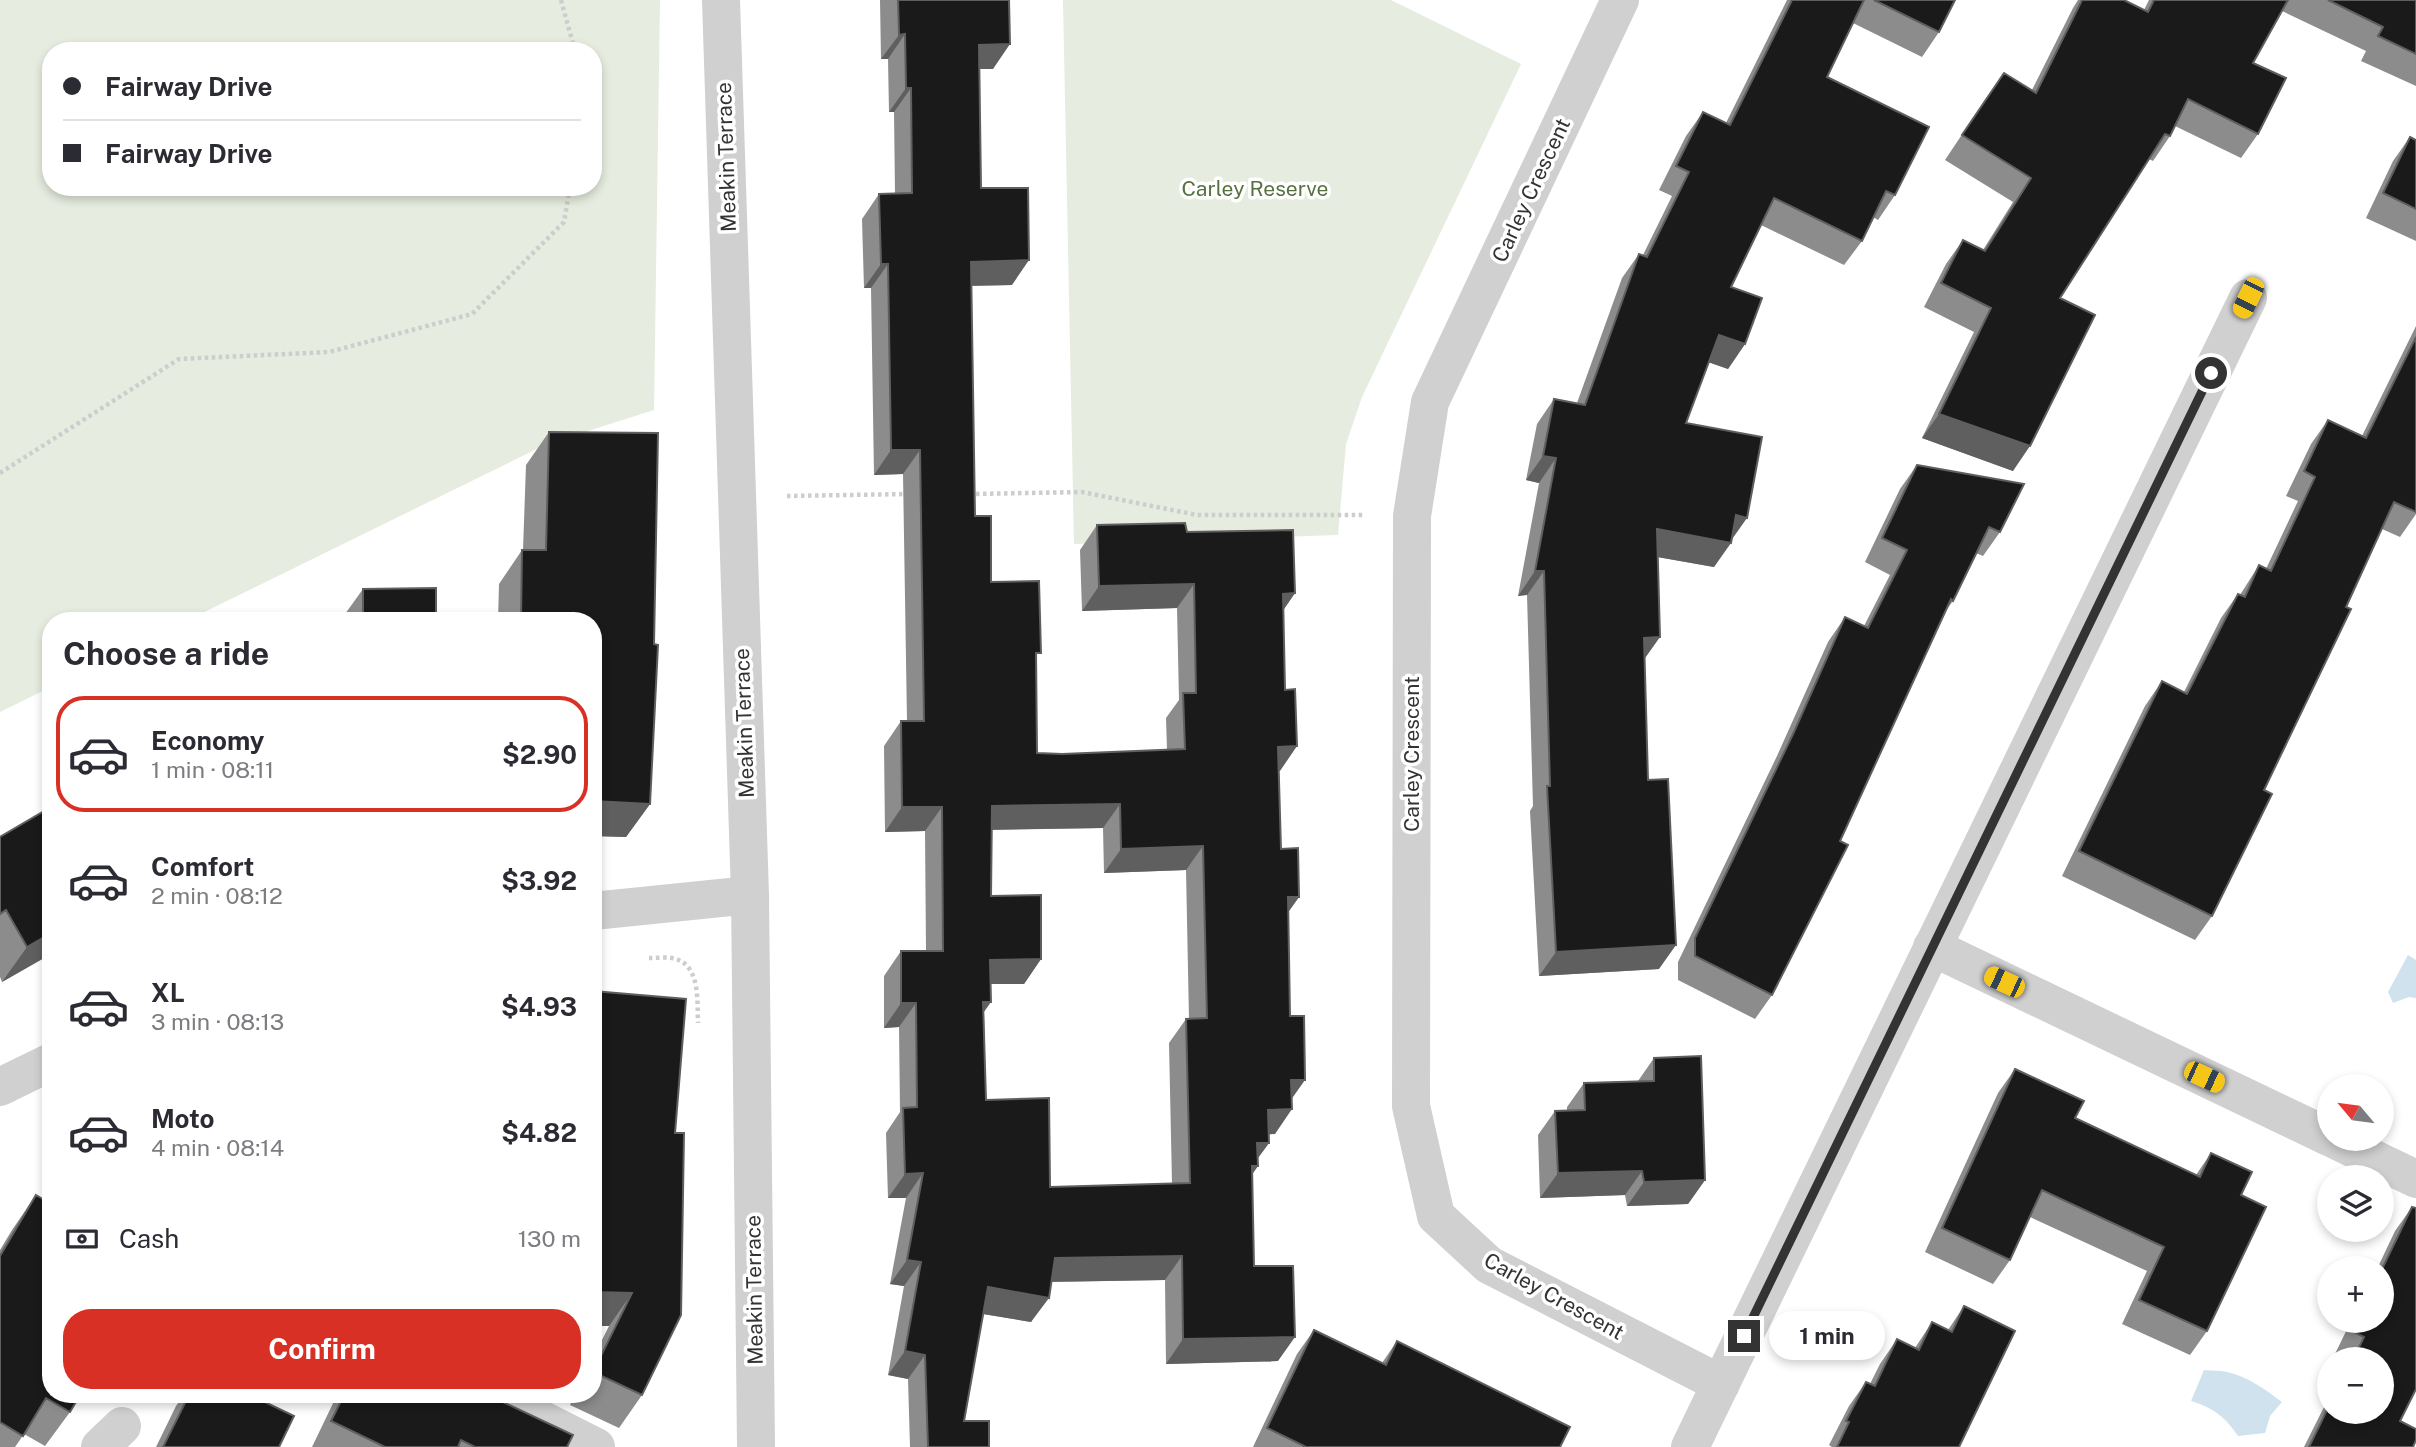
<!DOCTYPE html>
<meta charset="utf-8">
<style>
:root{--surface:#fff;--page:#f7f7f7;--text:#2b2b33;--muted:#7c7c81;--line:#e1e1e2;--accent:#d93025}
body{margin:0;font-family:"Public Sans",sans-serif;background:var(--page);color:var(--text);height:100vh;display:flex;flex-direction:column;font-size:26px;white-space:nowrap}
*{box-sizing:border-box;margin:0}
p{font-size:23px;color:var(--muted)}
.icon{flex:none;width:38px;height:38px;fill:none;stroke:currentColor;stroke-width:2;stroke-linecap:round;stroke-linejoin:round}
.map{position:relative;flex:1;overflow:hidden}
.panel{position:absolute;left:42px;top:612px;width:560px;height:791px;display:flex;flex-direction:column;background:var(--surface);border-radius:28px;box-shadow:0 4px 10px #0003}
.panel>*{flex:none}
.top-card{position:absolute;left:42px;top:42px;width:560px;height:154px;border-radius:28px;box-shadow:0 4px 10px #0003;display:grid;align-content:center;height:154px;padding:0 21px;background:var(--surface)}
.needle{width:46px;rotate:299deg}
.tools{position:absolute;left:2317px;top:1074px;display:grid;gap:14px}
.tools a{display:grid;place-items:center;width:77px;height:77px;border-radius:50%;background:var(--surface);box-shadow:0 4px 10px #0003;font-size:35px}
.end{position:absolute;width:32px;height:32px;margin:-16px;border:9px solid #333;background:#fff;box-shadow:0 0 0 4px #fff}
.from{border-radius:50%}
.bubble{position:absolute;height:49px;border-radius:24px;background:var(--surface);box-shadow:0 4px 10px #0003;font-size:23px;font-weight:700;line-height:49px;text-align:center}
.car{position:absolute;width:21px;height:42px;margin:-21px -10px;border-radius:9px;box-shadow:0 0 5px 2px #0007;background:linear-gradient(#f5c518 24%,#345 0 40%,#f5c518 0 76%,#345 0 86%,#f5c518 0)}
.top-card b{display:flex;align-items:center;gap:24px;height:66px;font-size:26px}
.top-card b+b{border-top:2px solid var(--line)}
.top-card i{width:18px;height:18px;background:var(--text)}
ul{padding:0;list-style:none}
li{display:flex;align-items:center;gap:21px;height:116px;margin:0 14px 10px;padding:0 7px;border:4px solid transparent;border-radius:28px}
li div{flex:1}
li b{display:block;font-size:26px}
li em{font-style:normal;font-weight:700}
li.active{border-color:var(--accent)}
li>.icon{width:63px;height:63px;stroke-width:1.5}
h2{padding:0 21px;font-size:32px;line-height:84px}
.pay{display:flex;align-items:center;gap:18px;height:77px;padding:0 21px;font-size:26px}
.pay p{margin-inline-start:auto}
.action{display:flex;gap:14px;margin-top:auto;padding:14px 21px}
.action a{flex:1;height:80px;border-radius:28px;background:var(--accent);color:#fff;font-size:28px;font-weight:700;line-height:80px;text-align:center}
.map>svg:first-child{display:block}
</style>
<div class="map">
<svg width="2416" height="1447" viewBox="0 0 2416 1447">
<rect width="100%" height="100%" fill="#fff"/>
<!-- green -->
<path fill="#e6ecdf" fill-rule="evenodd" d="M 0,0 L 660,0 L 654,410 L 547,444 L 186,621 L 51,621 L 51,687 L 0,712 ZM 51,51 L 593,51 L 593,187 L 51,187 Z
M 1063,0 L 1391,0 L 1521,64 L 1362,397 L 1346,444 L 1338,535 L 1074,544 Z"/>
<!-- water -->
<path fill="#cfe2ee" d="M 2408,955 L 2416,960 L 2416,998 L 2409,997 L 2393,1003 L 2388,992 Z
M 2204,1370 C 2212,1371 2220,1370 2227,1372 C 2247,1376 2266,1390 2282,1402 L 2270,1416 L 2265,1433 L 2238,1436 C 2225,1417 2214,1408 2191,1401 Z"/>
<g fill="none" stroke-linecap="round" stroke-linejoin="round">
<!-- path -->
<path stroke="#cdcdcd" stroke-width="4.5" stroke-dasharray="3.5 3.5" stroke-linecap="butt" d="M 561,0 L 575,51
M 0,473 L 179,359 L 329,352 L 472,314 L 564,222 L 570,187
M 969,494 L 1082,492 L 1197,515 L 1364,515
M 787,496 L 908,494
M 649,958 C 656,958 665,957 672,958 C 701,963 697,1001 698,1023"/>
<!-- street -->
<path stroke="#d0d0d0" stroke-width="38" d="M 721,0 L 750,895 L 756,1447
M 1620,0 L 1430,402 L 1412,516 L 1411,1106 L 1436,1216 L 1489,1265 L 1721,1384
M 593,911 L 750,895
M 1932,947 L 2329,1137
M 0,1087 L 51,1062
M 2333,1139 L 2416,1179
M 511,1404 L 596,1447
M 100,1447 L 122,1426
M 1690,1447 L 2248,298"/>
</g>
<!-- wall -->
<path fill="#8c8c8c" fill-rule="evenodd" d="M 880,0 L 1009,0 L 993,69 L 979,69 L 981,188 L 1012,285 L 971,286 L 975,516 L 991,582 L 1036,659 L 1037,753 L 1062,754 L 1167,750 L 1166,718 L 1179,700 L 1177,608 L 1082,611 L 1080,550 L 1097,525 L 1187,532 L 1295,593 L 1283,610 L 1279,771 L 1281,849 L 1299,897 L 1288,912 L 1292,1099 L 1275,1134 L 1269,1134 L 1269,1143 L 1258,1158 L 1258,1166 L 1252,1174 L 1254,1266 L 1278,1361 L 1166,1364 L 1165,1280 L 1051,1282 L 1031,1322 L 983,1314 L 964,1421 L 989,1447 L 910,1447 L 908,1379 L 888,1375 L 904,1286 L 890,1284 L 906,1198 L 888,1198 L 886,1133 L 900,1112 L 899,1027 L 884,1028 L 884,976 L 901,951 L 926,951 L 925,831 L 885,832 L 884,746 L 901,721 L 907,721 L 903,474 L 874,475 L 871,288 L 864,288 L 862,219 L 879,194 L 895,194 L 894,112 L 889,112 L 888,59 L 881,59 ZM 1103,828 L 1104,873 L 1186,870 L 1189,1019 L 1186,1019 L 1169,1043 L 1172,1184 L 1050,1187 L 986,1100 L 984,1012 L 991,984 L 1024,984 L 1041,959 L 991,896 L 992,830 Z
M 1787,0 L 1955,0 L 1939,32 L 1922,57 L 1853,23 L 1827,77 L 1895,195 L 1878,220 L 1873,217 L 1862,241 L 1844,265 L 1761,225 L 1731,287 L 1745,344 L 1728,369 L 1709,362 L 1686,423 L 1731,540 L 1714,567 L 1658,557 L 1644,660 L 1648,780 L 1659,969 L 1539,976 L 1530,811 L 1533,806 L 1527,595 L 1518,596 L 1539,483 L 1526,480 L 1537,424 L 1554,399 L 1577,403 L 1622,278 L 1639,254 L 1643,255 L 1672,196 L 1659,190 L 1686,136 L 1703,112 L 1726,123 Z
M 2078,0 L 2124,0 L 2144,10 L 2149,0 L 2416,0 L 2416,86 L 2361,61 L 2366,51 L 2282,11 L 2253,63 L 2258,134 L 2241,158 L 2175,126 L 2170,136 L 2153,161 L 2149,159 L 2060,298 L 2013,471 L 1922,438 L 1974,332 L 1924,307 L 1946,264 L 1963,240 L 1983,250 L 2013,202 L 1945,160 L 1987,97 L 2032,90 L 2073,8 Z
M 2410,137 L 2416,140 L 2416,241 L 2366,218 L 2393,161 Z
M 2416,326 L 2416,514 L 2400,537 L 2382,529 L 2264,790 L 2212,916 L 2195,940 L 2062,876 L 2145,706 L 2162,681 L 2184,692 L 2221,618 L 2238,594 L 2240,595 L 2259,565 L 2266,569 L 2298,501 L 2286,496 L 2311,444 L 2328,420 L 2362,436 Z
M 549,432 L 650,804 L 626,837 L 593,836 L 593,621 L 498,621 L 499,584 L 522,550 L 523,550 L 526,465 Z
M 1917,465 L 2000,532 L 1983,556 L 1976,553 L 1953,601 L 1944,613 L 1840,841 L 1772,995 L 1755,1019 L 1678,980 L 1678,962 L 1777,756 L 1828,642 L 1845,617 L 1864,626 L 1890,575 L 1865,562 L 1900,489 Z
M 363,589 L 436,621 L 340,621 Z
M 0,837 L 51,954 L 2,982 L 0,977 Z
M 593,991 L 642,1395 L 619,1428 L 570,1405 L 575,1395 L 593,1395 L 593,1358 L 609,1326 Z
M 1654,1058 L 1705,1180 L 1688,1204 L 1627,1206 L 1625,1195 L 1540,1198 L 1538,1135 L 1555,1111 L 1567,1111 L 1567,1107 L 1584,1083 L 1638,1081 Z
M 2015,1069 L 2075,1118 L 2196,1175 L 2211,1153 L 2241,1195 L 2207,1331 L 2190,1355 L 2122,1324 L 2147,1271 L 2030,1217 L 2010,1260 L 1993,1284 L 1925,1252 L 1998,1093 Z
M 36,1195 L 70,1412 L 45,1446 L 24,1434 L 15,1447 L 0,1447 L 0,1250 L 12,1230 Z
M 2412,1207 L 2400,1421 L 2413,1447 L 2304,1447 L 2329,1397 L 2329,1412 L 2382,1360 L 2343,1360 L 2334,1356 L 2351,1321 L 2382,1321 L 2382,1269 L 2377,1269 L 2395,1231 Z
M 1964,1306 L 1959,1447 L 1832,1447 L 1829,1445 L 1849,1406 L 1866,1382 L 1870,1384 L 1880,1364 L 1897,1339 L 1915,1348 L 1932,1322 L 1948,1330 Z
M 1314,1330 L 1382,1363 L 1397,1341 L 1560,1447 L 1253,1447 L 1297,1354 Z
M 184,1395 L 250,1395 L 279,1447 L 156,1447 L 176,1406 Z
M 337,1395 L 488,1395 L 567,1447 L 312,1447 Z"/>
<!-- shaded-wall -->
<path fill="#5f5f5f" d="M 905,34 L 888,59 L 881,59 L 899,35 Z
M 1010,44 L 993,69 L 962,69 L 979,45 Z
M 906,88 L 911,88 L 894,112 L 889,112 Z
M 1029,260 L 1012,285 L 954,286 L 971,262 Z
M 881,264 L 888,264 L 871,288 L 864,288 Z
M 1719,335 L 1745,344 L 1728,369 L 1702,360 Z
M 1939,414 L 2030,446 L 2013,471 L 1922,438 Z
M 891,450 L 920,450 L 903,474 L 874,475 Z
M 1543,456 L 1556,458 L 1539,483 L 1526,480 Z
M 1736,515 L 1747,518 L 1730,542 Z
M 1657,529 L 1731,543 L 1714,567 L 1640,554 Z
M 1535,571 L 1544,571 L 1527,595 L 1518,596 Z
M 1194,584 L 1177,608 L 1082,611 L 1099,586 Z
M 1295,593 L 1278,618 L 1283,594 Z
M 1660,637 L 1643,661 L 1644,638 Z
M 1297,746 L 1280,771 L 1261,771 L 1278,747 Z
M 593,801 L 650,804 L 626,837 L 593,836 Z
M 1120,804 L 1103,828 L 975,830 L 992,806 Z
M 902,807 L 942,807 L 925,831 L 885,832 Z
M 1203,846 L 1186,870 L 1104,873 L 1121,849 Z
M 1288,897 L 1299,897 L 1282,921 Z
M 51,933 L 51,954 L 2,982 L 27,947 Z
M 1676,945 L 1659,969 L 1539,976 L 1556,952 Z
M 1041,959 L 1024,984 L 973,984 L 990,960 Z
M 983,1002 L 991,1002 L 974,1026 Z
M 901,1003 L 916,1003 L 899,1027 L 884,1028 Z
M 1291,1080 L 1305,1080 L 1288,1104 Z
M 1292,1109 L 1275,1134 L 1251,1135 L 1268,1110 Z
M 1257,1143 L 1269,1143 L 1252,1166 L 1258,1166 L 1241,1190 Z
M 1642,1171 L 1625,1195 L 1540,1198 L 1558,1173 Z
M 923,1173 L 906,1198 L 888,1198 L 905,1174 Z
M 1705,1180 L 1688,1204 L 1627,1206 L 1644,1182 Z
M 1182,1256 L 1165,1280 L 1038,1282 L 1055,1258 Z
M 907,1260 L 921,1262 L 904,1286 L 890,1284 Z
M 988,1287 L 1049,1298 L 1031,1322 L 971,1312 Z
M 593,1292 L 632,1293 L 609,1326 L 593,1326 Z
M 1295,1337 L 1278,1361 L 1166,1364 L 1183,1339 Z
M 905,1351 L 925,1355 L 908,1379 L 888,1375 Z"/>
<!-- building -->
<path fill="#1a1a1a" stroke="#5f5f5f" stroke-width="2" fill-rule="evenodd" d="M 898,0 L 1009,0 L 1010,44 L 979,45 L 981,188 L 1028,188 L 1029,260 L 971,262 L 975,516 L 991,516 L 991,582 L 1039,581 L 1041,653 L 1036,653 L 1037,753 L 1062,754 L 1185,749 L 1183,693 L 1196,693 L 1194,584 L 1099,586 L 1097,525 L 1185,523 L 1187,532 L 1293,530 L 1295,593 L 1283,594 L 1285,690 L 1295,689 L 1297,746 L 1278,747 L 1281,849 L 1298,848 L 1299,897 L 1288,897 L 1290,1016 L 1304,1016 L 1305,1080 L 1291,1080 L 1292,1109 L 1268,1110 L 1269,1143 L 1257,1143 L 1258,1166 L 1252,1166 L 1254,1266 L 1293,1266 L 1295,1337 L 1183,1339 L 1182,1256 L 1055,1258 L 1049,1298 L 988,1287 L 964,1421 L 989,1421 L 989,1447 L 928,1447 L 925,1355 L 905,1351 L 921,1262 L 907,1260 L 923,1173 L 905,1174 L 903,1108 L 917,1107 L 916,1003 L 901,1003 L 901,951 L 943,951 L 942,807 L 902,807 L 901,721 L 924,721 L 920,450 L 891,450 L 888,264 L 881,264 L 879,194 L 912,193 L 911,88 L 906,88 L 905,34 L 899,35 ZM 1120,804 L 1121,849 L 1203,846 L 1207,1018 L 1186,1019 L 1190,1183 L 1050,1187 L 1049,1098 L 986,1100 L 983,1002 L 991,1002 L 990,960 L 1041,959 L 1041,895 L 991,896 L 992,806 Z
M 1792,0 L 1864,0 L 1827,77 L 1929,127 L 1895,195 L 1886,191 L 1862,241 L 1774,198 L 1731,287 L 1762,298 L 1745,344 L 1719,335 L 1686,423 L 1762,437 L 1747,518 L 1736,515 L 1731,543 L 1657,529 L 1660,637 L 1644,638 L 1648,780 L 1668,779 L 1676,945 L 1556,952 L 1547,786 L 1550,786 L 1544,571 L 1535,571 L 1556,458 L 1543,456 L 1554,399 L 1585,405 L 1639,254 L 1647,257 L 1689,172 L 1676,166 L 1703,112 L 1730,125 Z
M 1874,0 L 1955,0 L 1939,32 Z
M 2082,0 L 2124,0 L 2148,12 L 2154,0 L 2288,0 L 2253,63 L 2286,78 L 2258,134 L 2188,99 L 2170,136 L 2165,134 L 2060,298 L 2095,315 L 2030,446 L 1939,414 L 1991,308 L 1941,283 L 1963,240 L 1985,251 L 2031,178 L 1962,135 L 2004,73 L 2036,93 Z
M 2328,0 L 2416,0 L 2416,54 L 2378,36 L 2383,27 Z
M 2410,137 L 2416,140 L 2416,209 L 2383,193 Z
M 2416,337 L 2416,512 L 2394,502 L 2346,607 L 2351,609 L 2264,790 L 2272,794 L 2212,916 L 2079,851 L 2162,681 L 2187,694 L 2238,594 L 2245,597 L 2259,565 L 2271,571 L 2315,477 L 2304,471 L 2328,420 L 2366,438 Z
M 549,432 L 658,433 L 654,644 L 658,645 L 650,804 L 593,801 L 593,621 L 521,621 L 522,550 L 546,550 Z
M 1917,465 L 2024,484 L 2000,532 L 1989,527 L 1953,601 L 1951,599 L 1840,841 L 1848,845 L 1772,995 L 1695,956 L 1695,938 L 1794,732 L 1845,617 L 1868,628 L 1907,550 L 1882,538 Z
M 436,588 L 436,621 L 363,621 L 363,589 Z
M 51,807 L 51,933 L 27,947 L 6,910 L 0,914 L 0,837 Z
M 593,991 L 686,999 L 675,1133 L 684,1133 L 681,1315 L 642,1395 L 593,1372 L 632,1293 L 593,1292 Z
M 1701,1056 L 1705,1180 L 1644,1182 L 1642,1171 L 1558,1173 L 1555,1111 L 1585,1110 L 1584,1083 L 1654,1081 L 1654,1058 Z
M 2015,1069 L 2084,1101 L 2075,1118 L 2200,1177 L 2211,1153 L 2252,1172 L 2241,1195 L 2266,1207 L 2207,1331 L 2139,1300 L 2164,1247 L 2042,1190 L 2010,1260 L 1942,1228 Z
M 36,1195 L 51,1204 L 51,1395 L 80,1395 L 70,1412 L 46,1398 L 23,1436 L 0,1422 L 0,1256 Z
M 2412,1207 L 2416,1208 L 2416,1389 L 2400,1421 L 2416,1429 L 2416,1440 L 2413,1447 L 2309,1447 L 2329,1406 L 2329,1412 L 2382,1412 L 2382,1360 L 2353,1360 L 2364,1337 L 2352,1331 L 2356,1321 L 2382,1321 L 2382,1269 Z
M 1964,1306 L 2015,1331 L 1959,1447 L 1837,1447 L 1849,1422 L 1846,1421 L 1866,1382 L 1875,1386 L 1897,1339 L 1919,1350 L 1932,1322 L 1952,1332 Z
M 1314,1330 L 1386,1365 L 1397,1341 L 1570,1427 L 1560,1447 L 1306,1447 L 1267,1428 Z
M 189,1395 L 250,1395 L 294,1416 L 279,1447 L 163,1447 Z
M 344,1395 L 488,1395 L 573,1435 L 567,1447 L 475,1447 L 461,1440 L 458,1447 L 385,1447 L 331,1421 Z"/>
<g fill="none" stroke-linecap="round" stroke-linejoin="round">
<!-- route -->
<path stroke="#333" stroke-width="9" d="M 1744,1336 L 2211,373"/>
</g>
<g text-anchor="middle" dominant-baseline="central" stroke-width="7" stroke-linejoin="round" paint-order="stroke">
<!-- street labels -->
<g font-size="21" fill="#333" stroke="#fff">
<text transform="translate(726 157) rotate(-92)">Meakin Terrace</text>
<text transform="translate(1531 190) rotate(-65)">Carley Crescent</text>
<text transform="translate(744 723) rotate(-92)">Meakin Terrace</text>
<text transform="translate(1411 754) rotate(-90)">Carley Crescent</text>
<text transform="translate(754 1290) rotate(-91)">Meakin Terrace</text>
<text transform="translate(1554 1296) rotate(29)">Carley Crescent</text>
</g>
<!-- park labels -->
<g font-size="21" fill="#56703f" stroke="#fff">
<text x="1255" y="188">Carley Reserve</text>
</g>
</g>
</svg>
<div class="tools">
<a><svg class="needle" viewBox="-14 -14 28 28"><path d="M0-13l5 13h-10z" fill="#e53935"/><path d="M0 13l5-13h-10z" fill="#7c7c81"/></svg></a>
<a><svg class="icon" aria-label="layers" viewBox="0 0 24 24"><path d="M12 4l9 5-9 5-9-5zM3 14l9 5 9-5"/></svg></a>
<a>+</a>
<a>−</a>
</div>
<i class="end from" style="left:2211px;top:373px"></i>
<i class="end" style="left:1744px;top:1336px"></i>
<div class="bubble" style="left:1769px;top:1311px;width:116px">1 min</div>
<i class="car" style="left:2248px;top:298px;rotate:206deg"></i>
<i class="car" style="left:2004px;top:982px;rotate:295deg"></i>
<i class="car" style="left:2204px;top:1077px;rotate:115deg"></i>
<div class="top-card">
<b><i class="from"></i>Fairway Drive</b>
<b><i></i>Fairway Drive</b>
</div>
<section class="panel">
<h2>Choose a ride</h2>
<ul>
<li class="active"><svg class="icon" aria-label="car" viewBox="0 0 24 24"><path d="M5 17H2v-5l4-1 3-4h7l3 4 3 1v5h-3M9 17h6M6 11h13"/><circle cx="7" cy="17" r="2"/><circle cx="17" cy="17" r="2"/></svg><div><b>Economy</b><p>1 min · 08:11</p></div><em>$2.90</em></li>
<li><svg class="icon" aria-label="car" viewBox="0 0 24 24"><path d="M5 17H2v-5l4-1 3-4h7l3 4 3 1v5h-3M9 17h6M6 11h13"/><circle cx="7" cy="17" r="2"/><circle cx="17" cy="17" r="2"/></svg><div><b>Comfort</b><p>2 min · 08:12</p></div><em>$3.92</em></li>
<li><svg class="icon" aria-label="car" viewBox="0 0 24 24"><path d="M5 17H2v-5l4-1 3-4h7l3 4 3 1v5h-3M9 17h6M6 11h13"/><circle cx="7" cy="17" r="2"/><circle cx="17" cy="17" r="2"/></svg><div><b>XL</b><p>3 min · 08:13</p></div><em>$4.93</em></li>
<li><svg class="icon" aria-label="car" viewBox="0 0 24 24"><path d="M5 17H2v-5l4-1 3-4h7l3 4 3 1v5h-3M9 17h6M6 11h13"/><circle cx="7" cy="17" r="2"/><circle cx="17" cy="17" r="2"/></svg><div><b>Moto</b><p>4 min · 08:14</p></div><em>$4.82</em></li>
</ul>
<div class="pay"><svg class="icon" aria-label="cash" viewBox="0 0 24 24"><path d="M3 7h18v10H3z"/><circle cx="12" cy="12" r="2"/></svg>Cash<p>130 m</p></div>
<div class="action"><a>Confirm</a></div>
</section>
</div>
